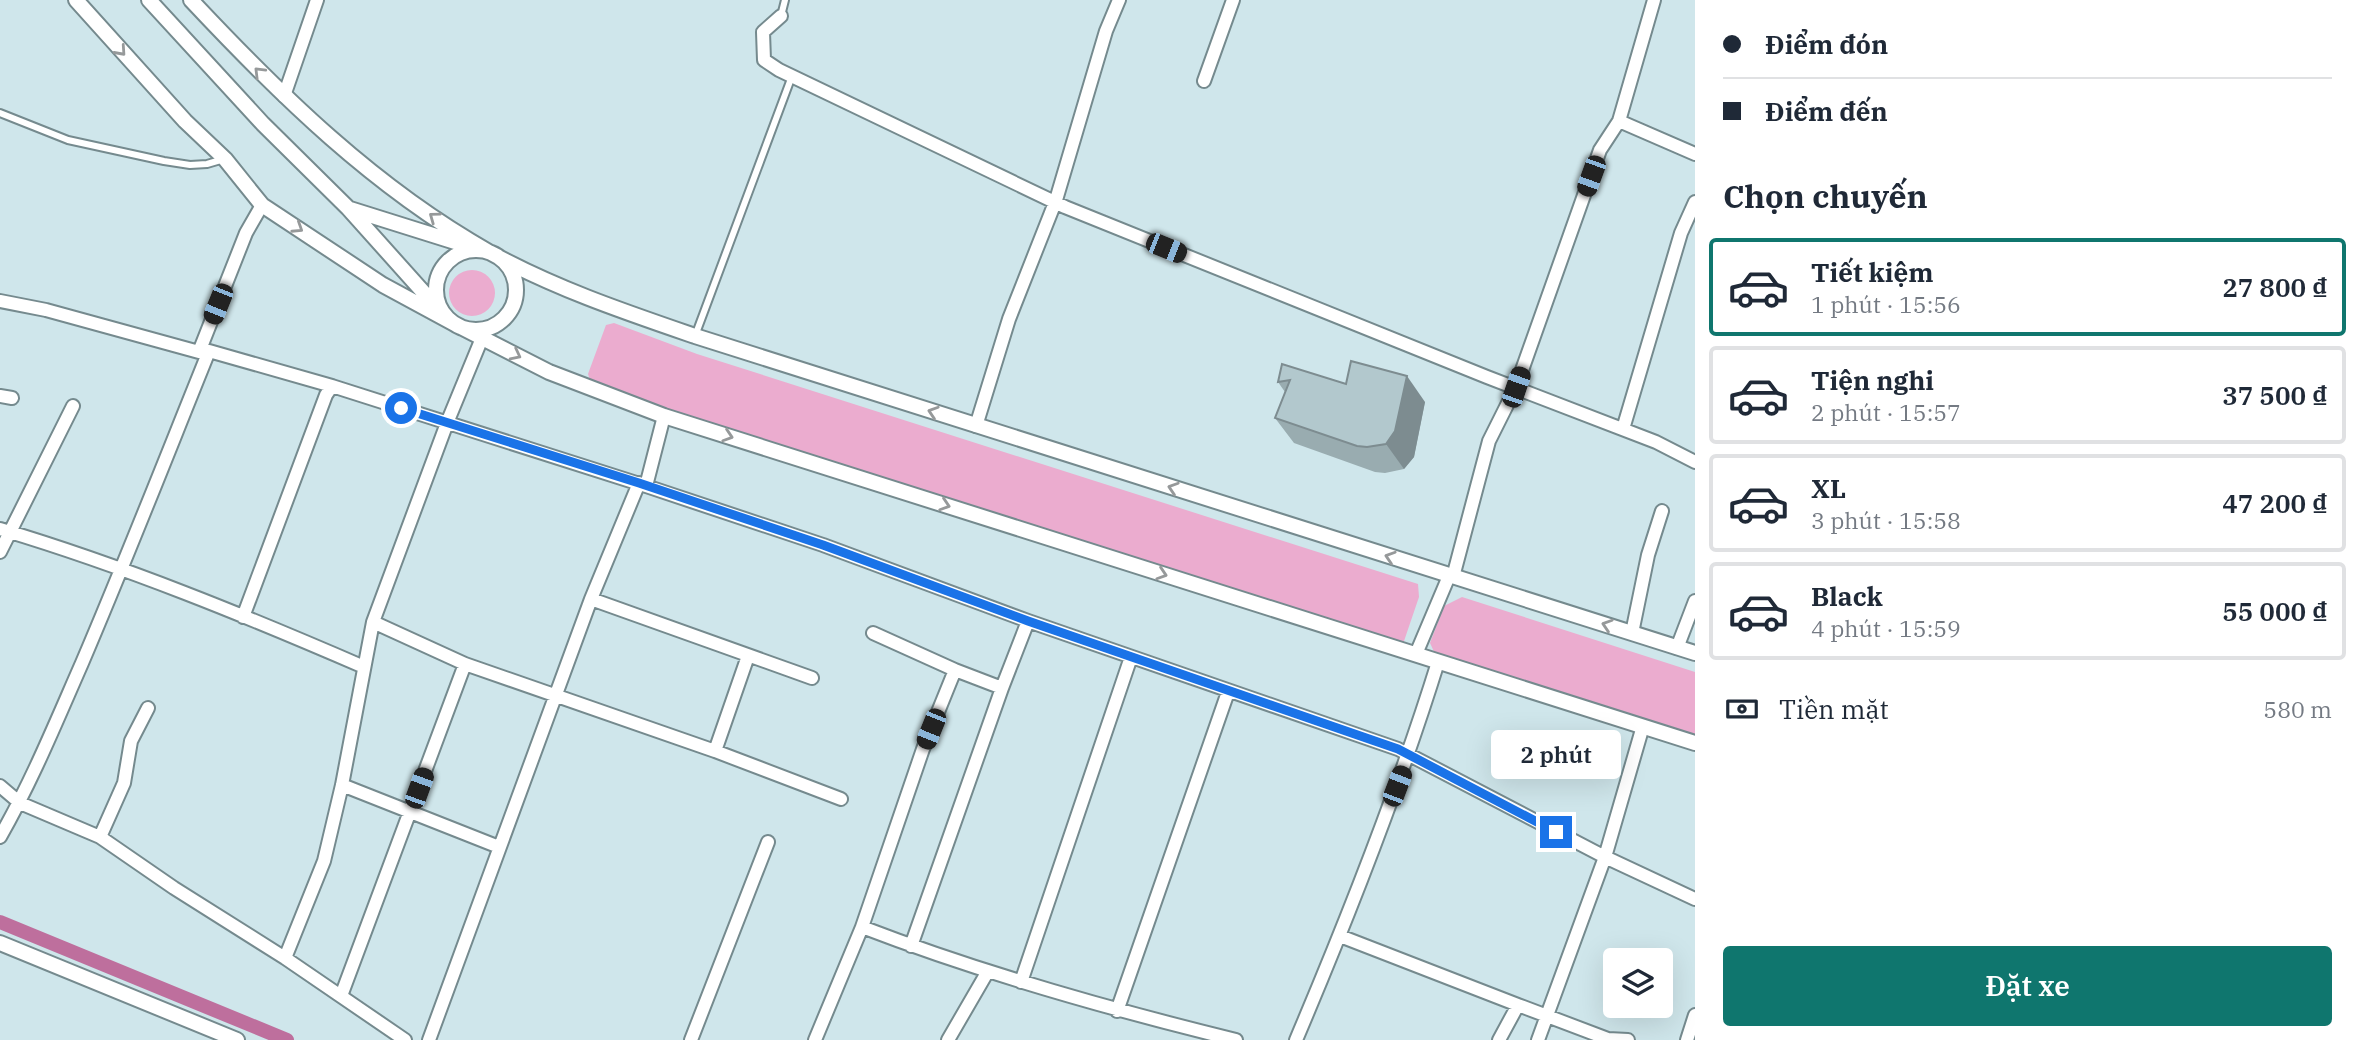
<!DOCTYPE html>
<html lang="vi">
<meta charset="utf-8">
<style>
:root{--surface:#fff;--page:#f6f6f7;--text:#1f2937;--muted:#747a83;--line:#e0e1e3;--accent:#0f766e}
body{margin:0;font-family:"IBM Plex Serif",serif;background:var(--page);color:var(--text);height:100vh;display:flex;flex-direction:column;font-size:26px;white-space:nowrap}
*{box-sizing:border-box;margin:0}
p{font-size:23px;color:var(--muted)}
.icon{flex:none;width:38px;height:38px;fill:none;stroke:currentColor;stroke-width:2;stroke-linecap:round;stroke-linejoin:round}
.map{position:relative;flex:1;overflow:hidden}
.sheet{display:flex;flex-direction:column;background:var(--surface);width:665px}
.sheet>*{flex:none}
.banner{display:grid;align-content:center;height:154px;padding:0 28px;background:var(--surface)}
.buttons{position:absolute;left:1603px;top:948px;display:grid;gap:14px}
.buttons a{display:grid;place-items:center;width:70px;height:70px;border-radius:7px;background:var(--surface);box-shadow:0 7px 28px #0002;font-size:35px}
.end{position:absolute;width:32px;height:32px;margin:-16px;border:9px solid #1a73e8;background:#fff;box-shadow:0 0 0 4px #fff}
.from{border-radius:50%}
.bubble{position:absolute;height:49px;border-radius:7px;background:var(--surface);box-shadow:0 7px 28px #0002;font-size:23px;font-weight:600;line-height:49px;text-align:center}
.car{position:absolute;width:21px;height:42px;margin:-21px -10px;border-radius:9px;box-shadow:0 0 5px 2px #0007;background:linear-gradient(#222 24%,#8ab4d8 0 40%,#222 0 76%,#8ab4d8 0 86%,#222 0)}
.banner b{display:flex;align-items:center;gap:24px;height:66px;font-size:26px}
.banner b+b{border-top:2px solid var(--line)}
.banner i{width:18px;height:18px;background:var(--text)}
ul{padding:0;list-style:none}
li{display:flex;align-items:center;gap:21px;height:98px;margin:0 14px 10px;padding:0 14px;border:4px solid var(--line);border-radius:7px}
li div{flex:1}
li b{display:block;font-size:26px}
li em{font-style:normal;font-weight:600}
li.on{border-color:var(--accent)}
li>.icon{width:63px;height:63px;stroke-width:1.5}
h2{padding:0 28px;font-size:32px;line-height:84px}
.pay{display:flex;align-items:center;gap:18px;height:77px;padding:0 28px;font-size:26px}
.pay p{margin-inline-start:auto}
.action{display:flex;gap:14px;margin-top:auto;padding:14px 28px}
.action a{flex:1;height:80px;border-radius:7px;background:var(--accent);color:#fff;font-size:28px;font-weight:600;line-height:80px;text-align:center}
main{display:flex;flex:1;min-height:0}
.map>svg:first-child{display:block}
</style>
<main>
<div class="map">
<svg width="1695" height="1040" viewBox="0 0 1695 1040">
<rect width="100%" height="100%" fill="#cfe6eb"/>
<!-- green -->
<path fill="#ebaccf" d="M449 293a23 23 0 1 1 46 0a23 23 0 1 1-46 0Z
M 614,323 L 697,354 L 1418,584 L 1419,597 L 1403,644 L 674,414 L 590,380 L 588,374 L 606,325 Z
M 1462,597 L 1695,672 L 1695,739 L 1436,656 L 1430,643 L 1444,606 Z"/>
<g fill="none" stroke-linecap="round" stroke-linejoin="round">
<!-- canal -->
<path stroke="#be6f9d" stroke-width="14" d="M 0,922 L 287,1040"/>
<!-- service casing -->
<g stroke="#758a8e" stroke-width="10">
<path id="service" d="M 781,16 L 785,0
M 0,113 L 68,140 L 164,161 L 190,165 L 207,164 L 224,159
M 695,336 L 792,76"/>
</g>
<!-- minor casing -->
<g stroke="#758a8e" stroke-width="16">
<path id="minor" d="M 781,16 L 763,32 L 764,60 L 779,70 L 1065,207 L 1487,377 L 1656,442 L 1695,462
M 1204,81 L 1233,0
M 284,96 L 317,0
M 1619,121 L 1695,154
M 0,301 L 46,310 L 199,352 L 209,351 L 332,386 L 646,486 L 823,545 L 1028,621 L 1398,749 L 1605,857 L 1695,899
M 199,352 L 246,233 L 262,205
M 0,396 L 12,398
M 976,426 L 1009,319 L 1056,200 L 1106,31 L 1119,0
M 1623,429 L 1681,233 L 1695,202
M 646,486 L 664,416
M 0,529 C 124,566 246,616 364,667
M 0,552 L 73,406
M 1453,577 L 1489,441 L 1516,387 L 1600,150 L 1619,121 L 1654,0
M 591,599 L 812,678
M 243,617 L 326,395 L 332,386
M 373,622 L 465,664 L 715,751 L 841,799
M 873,633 L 955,670 L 1002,688
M 1632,633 L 1648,555 L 1662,511
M 1677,648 L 1695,601
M 1416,654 L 1449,576
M 715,751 L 748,656
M 342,785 L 499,847
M 0,786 L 20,803 L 100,837 L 174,888 L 285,958 L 405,1040
M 0,837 C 32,781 56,722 82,663 C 126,560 167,455 209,351
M 100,837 L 124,783 L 131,741 L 148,708
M 862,927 C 984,974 1109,1009 1236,1040
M 1340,936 L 1518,1005
M 911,946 L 1002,688 L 1028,621
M 285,958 L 324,861 L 342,785 L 373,622 L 447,423 L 482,338
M 1021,982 L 1131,657
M 341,996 L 465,664
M 1117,1011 L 1228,692
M 429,1040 L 591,599 L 639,483
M 691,1040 L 768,842
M 815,1040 L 862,927 L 923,749 L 955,670
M 948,1040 L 988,971
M 1296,1040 C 1349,915 1398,791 1438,662
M 1499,1040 L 1518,1005 L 1608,1039 L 1628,1040
M 1538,1040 L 1605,857 L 1643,726
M 1687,1040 L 1695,1015"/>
</g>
<!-- tertiary casing -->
<g stroke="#758a8e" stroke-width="18">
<path id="tertiary" d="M 76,0 L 185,121 L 225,159 L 262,205 L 383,285 L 455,324 L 549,372 L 664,416 L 1695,743
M 149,0 L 263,124 L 348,208 L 442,313
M 191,0 C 280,95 375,188 489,252 C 554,288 625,312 695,336 L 1695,653
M 350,209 L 468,246
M436 290a40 40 0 1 1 80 0a40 40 0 1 1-80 0Z
M 0,943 L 237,1040"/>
</g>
<!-- service -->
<use href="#service" stroke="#fff" stroke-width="6"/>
<!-- minor -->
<use href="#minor" stroke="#fff" stroke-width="12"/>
<!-- tertiary -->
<use href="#tertiary" stroke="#fff" stroke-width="14"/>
</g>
<!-- wall -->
<path fill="#99acb0" d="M 1282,364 L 1346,384 L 1425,402 L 1414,457 L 1404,469 L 1385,473 L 1375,472 L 1294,443 L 1275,418 L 1285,392 L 1278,382 Z"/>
<!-- shaded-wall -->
<path fill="#7d8c90" d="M 1407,376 L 1425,402 L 1414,457 L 1404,469 L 1386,444 Z"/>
<!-- building -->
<path fill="#b2c8cd" stroke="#7d8c90" stroke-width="2" d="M 1351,361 L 1407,376 L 1395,431 L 1386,444 L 1367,447 L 1357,446 L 1275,418 L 1290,380 L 1278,382 L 1282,364 L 1346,384 Z"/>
<!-- one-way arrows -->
<defs><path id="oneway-chevron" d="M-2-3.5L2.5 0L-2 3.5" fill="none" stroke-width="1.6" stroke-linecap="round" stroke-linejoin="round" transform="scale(1.75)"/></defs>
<g stroke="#96999a">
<use href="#oneway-chevron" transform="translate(121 51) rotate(48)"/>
<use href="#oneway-chevron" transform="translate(259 72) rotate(-135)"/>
<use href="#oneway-chevron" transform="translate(434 217) rotate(-144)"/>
<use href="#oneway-chevron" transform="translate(298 228) rotate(33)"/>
<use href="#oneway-chevron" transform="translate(516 355) rotate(27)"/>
<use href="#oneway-chevron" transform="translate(933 412) rotate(-162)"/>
<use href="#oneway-chevron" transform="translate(728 436) rotate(18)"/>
<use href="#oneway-chevron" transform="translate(1173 488) rotate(-162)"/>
<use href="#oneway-chevron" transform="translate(945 505) rotate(18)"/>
<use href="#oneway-chevron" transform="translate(1390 557) rotate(-162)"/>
<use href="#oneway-chevron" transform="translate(1162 574) rotate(18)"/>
<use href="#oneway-chevron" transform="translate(1607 625) rotate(-162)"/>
</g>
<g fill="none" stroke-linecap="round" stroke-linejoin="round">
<!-- route -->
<path stroke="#1a73e8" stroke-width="9" d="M 401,408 L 639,483 L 823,545 L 1028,621 L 1398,749 L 1556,832"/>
</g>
</svg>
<div class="buttons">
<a><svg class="icon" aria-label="layers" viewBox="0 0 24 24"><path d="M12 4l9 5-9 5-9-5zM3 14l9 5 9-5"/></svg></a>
</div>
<i class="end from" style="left:401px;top:408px"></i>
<i class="end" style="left:1556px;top:832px"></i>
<div class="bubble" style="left:1491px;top:730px;width:130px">2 phút</div>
<i class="car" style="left:1591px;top:176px;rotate:200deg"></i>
<i class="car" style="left:1166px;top:248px;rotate:112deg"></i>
<i class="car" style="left:218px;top:304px;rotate:202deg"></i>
<i class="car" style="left:1516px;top:387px;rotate:19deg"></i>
<i class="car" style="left:931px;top:729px;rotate:202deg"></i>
<i class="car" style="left:1397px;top:786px;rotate:21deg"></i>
<i class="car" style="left:419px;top:788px;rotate:20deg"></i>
</div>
<section class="sheet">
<div class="banner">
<b><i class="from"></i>Điểm đón</b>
<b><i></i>Điểm đến</b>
</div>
<h2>Chọn chuyến</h2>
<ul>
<li class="on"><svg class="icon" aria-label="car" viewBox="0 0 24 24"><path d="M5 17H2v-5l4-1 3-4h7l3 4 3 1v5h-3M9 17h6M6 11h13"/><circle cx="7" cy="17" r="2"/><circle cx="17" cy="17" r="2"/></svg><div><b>Tiết kiệm</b><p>1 phút · 15:56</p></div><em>27 800 ₫</em></li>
<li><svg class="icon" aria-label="car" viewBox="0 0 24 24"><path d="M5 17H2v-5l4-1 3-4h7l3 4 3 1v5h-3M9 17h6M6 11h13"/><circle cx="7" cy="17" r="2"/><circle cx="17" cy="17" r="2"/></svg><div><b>Tiện nghi</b><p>2 phút · 15:57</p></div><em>37 500 ₫</em></li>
<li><svg class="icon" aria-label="car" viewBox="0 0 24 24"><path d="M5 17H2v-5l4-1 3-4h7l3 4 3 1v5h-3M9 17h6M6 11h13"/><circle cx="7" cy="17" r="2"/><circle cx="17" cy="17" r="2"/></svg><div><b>XL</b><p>3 phút · 15:58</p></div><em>47 200 ₫</em></li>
<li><svg class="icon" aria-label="car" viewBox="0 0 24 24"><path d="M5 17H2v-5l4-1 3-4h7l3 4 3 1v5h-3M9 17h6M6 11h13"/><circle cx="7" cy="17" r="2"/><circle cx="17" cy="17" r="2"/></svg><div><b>Black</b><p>4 phút · 15:59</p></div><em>55 000 ₫</em></li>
</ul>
<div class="pay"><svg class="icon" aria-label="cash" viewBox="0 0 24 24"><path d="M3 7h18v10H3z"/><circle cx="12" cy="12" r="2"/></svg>Tiền mặt<p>580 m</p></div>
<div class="action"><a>Đặt xe</a></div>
</section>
</main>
